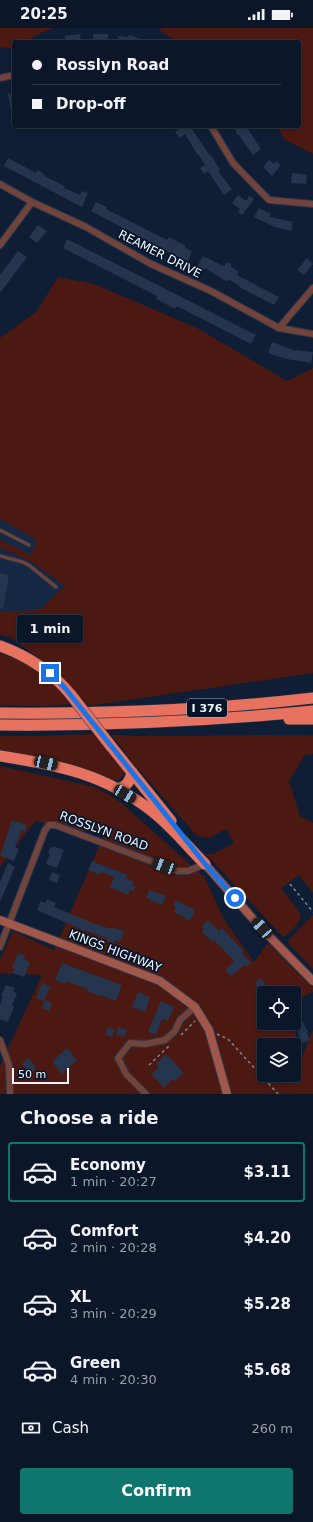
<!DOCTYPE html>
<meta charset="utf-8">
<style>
:root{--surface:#0b1628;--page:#192334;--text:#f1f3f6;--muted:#9a9fa8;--line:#2b3545;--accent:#0f766e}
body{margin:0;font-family:"DejaVu Sans",sans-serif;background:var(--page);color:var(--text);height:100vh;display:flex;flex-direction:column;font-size:15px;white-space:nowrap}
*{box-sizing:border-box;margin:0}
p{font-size:13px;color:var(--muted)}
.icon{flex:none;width:22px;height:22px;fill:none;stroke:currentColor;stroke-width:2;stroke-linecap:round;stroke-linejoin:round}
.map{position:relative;height:1066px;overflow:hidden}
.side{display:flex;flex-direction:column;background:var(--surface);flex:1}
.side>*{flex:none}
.guide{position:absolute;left:12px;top:12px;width:289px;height:88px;border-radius:4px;box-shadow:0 2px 6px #0003,0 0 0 1px var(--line);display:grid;align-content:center;height:88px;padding:0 20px;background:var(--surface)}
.tools{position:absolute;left:257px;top:958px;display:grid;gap:8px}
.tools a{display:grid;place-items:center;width:44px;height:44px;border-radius:4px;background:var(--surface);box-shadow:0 2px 6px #0003,0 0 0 1px var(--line);font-size:20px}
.scale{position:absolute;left:12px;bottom:10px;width:57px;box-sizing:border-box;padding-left:4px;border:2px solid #eff5ff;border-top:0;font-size:11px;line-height:14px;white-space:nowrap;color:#eff5ff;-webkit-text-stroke:3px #06152a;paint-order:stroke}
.end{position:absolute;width:18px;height:18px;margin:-9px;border:5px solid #1a73e8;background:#fff;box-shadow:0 0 0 2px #fff}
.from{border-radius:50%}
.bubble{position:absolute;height:28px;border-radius:4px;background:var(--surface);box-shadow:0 2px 6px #0003,0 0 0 1px var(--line);font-size:13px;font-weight:700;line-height:28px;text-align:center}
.car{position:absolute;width:12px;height:24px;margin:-12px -6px;border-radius:5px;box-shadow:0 0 3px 1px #0007;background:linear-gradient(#222 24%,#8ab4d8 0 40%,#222 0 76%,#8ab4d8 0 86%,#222 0)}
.guide b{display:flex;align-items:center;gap:14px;height:38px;font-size:15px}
.guide b+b{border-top:1px solid var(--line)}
.guide i{width:10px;height:10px;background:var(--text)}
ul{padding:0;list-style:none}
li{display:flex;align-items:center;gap:12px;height:60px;margin:0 8px 6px;padding:0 12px;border:2px solid transparent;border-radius:4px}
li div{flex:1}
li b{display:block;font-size:15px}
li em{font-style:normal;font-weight:700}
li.current{border-color:var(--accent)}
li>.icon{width:36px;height:36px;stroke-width:1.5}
h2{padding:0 20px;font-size:18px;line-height:48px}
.pay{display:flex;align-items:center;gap:10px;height:44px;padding:0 20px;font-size:15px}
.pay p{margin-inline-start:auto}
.primary-button{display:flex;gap:8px;margin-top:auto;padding:8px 20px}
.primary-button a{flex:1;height:46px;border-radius:4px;background:var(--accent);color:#fff;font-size:16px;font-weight:700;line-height:46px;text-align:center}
.status{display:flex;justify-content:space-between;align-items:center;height:28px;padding:0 20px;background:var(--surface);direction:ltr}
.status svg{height:11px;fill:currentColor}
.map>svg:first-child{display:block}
</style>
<div class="status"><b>20:25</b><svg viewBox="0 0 49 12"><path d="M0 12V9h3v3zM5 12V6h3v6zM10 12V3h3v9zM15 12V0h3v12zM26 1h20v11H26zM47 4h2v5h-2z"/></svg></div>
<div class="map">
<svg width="313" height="1066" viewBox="0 0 313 1066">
<rect width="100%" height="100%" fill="#0f1e35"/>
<!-- built -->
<path fill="#152843" d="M 0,476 L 103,536 L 39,583 L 0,584 Z"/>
<!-- green -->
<path fill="#4b1912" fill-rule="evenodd" d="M 0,0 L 54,0 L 36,7 L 25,14 L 14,14 L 14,21 L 0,19 Z
M 161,0 L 313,0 L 313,126 L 284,111 L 277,98 L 299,98 L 299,14 L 178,14 L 160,3 Z
M 58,249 L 94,256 L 199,301 L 287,353 L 313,340 L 313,645 L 88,678 L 56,643 L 10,609 L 0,607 L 0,584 L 39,582 L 65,558 L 32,534 L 0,520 L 0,512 L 31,527 L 37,512 L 0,491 L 0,310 L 36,284 Z
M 0,625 C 20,632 42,643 57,658 C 62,663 66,670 70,676 L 48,678 L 0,677 Z
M 94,706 L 123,742 L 123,748 L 119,752 L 109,752 L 0,724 L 0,708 L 33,708 Z
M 111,706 L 130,708 L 313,707 L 313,726 L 305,727 L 289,753 L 300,788 L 313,795 L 313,865 L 299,847 L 281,860 L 301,886 C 300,896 292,902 285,908 L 283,909 L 206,826 L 213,826 L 234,815 L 226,801 L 209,810 L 197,808 L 133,735 Z
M 0,738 L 95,759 L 119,773 L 205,850 L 223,890 L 254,934 L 268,915 L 313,959 L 313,964 L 294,973 L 294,965 L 264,965 L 264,995 L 293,995 L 301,1031 L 313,1002 L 313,1066 L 0,1066 L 0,1038 L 42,947 L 0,945 L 0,932 L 13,903 L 54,922 L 104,807 L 35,793 L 0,839 ZM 264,1017 L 294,1017 L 294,1047 L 264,1047 Z
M 313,887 L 313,941 L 288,915 L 288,913 Z"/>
<!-- building -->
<path fill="#24354d" d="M 80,6 L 81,14 L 65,14 L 65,8 Z
M 93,6 L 108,6 L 108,14 L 93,14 Z
M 129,7 L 147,13 L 147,14 L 117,14 L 118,8 L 128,9 Z
M 14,65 L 14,83 L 11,83 L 8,66 Z
M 177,98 L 190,98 L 210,128 L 211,127 L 220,142 L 218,143 L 232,161 L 224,167 L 208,143 L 204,146 L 200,140 L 205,137 L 198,126 L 197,126 L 185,106 L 180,110 L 175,104 L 179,101 Z
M 234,98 L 246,98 L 261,121 L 253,127 L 238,106 L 237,107 Z
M 8,130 L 36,145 L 38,142 L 45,147 L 44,148 L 65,158 L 64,160 L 80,167 L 82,163 L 88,165 L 82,179 L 4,138 Z
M 269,132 L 274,136 L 276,133 L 281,137 L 272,148 L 263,139 Z
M 292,145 L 307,147 L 306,156 L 291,155 Z
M 238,167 L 246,173 L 249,168 L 254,171 L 242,187 L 238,184 L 240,181 L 232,175 Z
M 96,174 L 107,179 L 106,181 L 167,212 L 169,209 L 186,218 L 185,220 L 192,223 L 188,234 L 91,183 Z
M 259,180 L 271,186 L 270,189 L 293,194 L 291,203 L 275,199 L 254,189 Z
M 38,197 L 47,203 L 37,215 L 29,209 Z
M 67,211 L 256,307 L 251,316 L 177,278 L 175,281 L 156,271 L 157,268 L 63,220 Z
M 18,223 L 27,229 L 0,265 L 0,247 Z
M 203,228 L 223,238 L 224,237 L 225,238 L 226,234 L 231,236 L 231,239 L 239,244 L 237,247 L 279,269 L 274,277 L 239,259 L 240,258 L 229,252 L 226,253 L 205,240 L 204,242 L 197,239 Z
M 307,230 L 313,236 L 304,247 L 297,242 Z
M 272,314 L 296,323 L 296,322 L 313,324 L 311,335 L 286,331 L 268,325 Z
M 0,545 L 9,547 L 3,581 L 0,580 Z
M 12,792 L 27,797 L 25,804 L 22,802 L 15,819 L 19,821 L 14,833 L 0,828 Z
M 53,818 L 64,822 L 57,840 L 46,836 L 50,826 L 48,825 L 50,819 L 52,820 Z
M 92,833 L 128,847 L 126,850 L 134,854 L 132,857 L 136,858 L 133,863 L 130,862 L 128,867 L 110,859 L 114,849 L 101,844 L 100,847 L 88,842 Z
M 8,835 L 15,839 L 0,874 L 0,854 Z
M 52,844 L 60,847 L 57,855 L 49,852 Z
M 149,862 L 166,868 L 162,877 L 146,870 Z
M 47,871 L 56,875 L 54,879 L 95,896 L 112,901 L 113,899 L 124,903 L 120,914 L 115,912 L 114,916 L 107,913 L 108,911 L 85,902 L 85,903 L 37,882 L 41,873 L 45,875 Z
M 176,872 L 195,882 L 190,893 L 174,884 L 176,879 L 173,878 Z
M 208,892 L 219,903 L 222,900 L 244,923 L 242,925 L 251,935 L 246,939 L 244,937 L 231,948 L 225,942 L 234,933 L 214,912 L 212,914 L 202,904 L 204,901 L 202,898 Z
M 18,925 L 25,927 L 24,931 L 30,934 L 24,949 L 13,945 L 15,941 L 12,940 Z
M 62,935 L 122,957 L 116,973 L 100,967 L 99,968 L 87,963 L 88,961 L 66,953 L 65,956 L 55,952 Z
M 260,950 L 275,965 L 261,965 L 257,962 L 259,961 L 254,956 Z
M 42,955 L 50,959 L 44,973 L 36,970 Z
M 6,957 L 15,960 L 13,964 L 17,965 L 12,978 L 14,979 L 8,994 L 0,991 L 0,977 L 3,969 L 1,968 Z
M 138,964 L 150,969 L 145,984 L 132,979 Z
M 45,972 L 52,975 L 49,983 L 42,980 Z
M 161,973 L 174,979 L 168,993 L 162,991 L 156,1007 L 148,1004 Z
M 303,994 L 308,1004 L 307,1005 L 310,1012 L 303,1015 L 297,1003 L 299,1002 L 297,997 Z
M 108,999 L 115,1002 L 112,1009 L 105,1006 Z
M 119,999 L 127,1002 L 124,1009 L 116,1006 Z
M 67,1020 L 77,1032 L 62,1046 L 53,1035 L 55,1033 L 54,1032 Z
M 166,1026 L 184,1045 L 175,1053 L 173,1051 L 164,1060 L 151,1046 L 159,1039 L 156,1036 Z
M 29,1030 L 36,1041 L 29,1046 L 22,1035 Z"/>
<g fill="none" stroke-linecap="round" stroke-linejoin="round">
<!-- lane casing -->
<g stroke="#2a384d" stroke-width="4.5">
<path id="lane" d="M 0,502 L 29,517
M 0,528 L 23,534 L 30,538 L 56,559"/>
</g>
<!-- street casing -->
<g stroke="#2a384d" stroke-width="8">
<path id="street" d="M 0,50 L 14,47
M 211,98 L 233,135 L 269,172 L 313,176
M 0,156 L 32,174 L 86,199 L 151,236 L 211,263 L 279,300 L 313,306
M 0,217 L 32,174
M 279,300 L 313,260
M 0,919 L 45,802 L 49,797 L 55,797 L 177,843 L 188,843 L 205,836
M 0,1012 L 9,1037 L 10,1066
M 146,1066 L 126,1046 L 118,1030 L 130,1015 L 145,1016 L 165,1012 L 175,1003 L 180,992 L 195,979"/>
</g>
<!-- secondary casing -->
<g stroke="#2a384d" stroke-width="10">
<path id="secondary" d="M 205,836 L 261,900 L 313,953
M 0,892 L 160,953 L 195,979 L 209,1002 L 227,1066"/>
</g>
<!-- highway casing -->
<g stroke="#2a384d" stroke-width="12">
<path id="highway" d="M 0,618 C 28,628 52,644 71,667
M 0,685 C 104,686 209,682 313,670
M 289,691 L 313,691
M 0,697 C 104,698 209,693 313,683
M 110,717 L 171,793
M 0,728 C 58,737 105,746 153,784 C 172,799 188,819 205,836
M 117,761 C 127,759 130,753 132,744"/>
</g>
<!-- path -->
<path stroke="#7a8596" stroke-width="1.5" stroke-dasharray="3 3" stroke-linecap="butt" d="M 290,856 L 313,884
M 217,1006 L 228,1011 L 278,1066
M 181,1007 L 195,993
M 149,1037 L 169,1018"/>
<!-- lane -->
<use href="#lane" stroke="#72433b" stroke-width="3"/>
<!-- street -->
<use href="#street" stroke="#72433b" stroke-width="6"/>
<!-- secondary -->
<use href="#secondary" stroke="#a1574a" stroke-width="8"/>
<!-- highway -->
<use href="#highway" stroke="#e6725f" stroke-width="11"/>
<!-- highway-bridge casing -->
<g stroke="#2a384d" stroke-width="12" stroke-linecap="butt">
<path id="highway-bridge" d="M 71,667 L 110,717"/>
</g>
<!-- highway-bridge -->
<use href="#highway-bridge" stroke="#e6725f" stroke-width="11"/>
</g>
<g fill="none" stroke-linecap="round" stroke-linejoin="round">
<!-- route -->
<path stroke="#1a73e8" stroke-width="5" d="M 50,645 L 65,660 L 205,836 L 235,870"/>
</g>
<g text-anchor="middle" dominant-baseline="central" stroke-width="3.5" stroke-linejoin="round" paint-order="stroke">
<!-- shield labels -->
<rect fill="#06152a" stroke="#a9b2bf" stroke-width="1" x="187" y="671" width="40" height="18" rx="3"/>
<g font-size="11" font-weight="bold" fill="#eff5ff">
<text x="207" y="680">I 376</text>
</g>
<!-- street labels -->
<g font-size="12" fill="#eff5ff" stroke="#06152a">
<text transform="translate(160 226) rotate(27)">REAMER DRIVE</text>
<text transform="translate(104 803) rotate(20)">ROSSLYN ROAD</text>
<text transform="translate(115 923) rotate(21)">KINGS HIGHWAY</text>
</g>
</g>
</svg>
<div class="tools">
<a><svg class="icon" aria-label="locate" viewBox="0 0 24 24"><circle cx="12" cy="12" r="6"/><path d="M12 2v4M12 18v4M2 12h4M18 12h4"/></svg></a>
<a><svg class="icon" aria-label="layers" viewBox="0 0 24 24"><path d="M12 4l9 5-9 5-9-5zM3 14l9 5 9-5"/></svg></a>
</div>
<div class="scale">50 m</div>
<i class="end from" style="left:235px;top:870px"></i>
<i class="end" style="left:50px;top:645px"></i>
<div class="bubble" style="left:17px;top:587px;width:66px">1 min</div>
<i class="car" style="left:46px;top:735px;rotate:103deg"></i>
<i class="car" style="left:125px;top:766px;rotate:121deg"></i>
<i class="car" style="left:164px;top:838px;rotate:291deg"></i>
<i class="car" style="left:262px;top:900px;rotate:318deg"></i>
<div class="guide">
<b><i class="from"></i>Rosslyn Road</b>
<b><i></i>Drop-off</b>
</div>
</div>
<section class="side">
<h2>Choose a ride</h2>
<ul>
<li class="current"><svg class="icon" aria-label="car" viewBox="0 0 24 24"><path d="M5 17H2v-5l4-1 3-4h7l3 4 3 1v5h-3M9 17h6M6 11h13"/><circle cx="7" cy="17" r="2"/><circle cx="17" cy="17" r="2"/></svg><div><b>Economy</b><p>1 min · 20:27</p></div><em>$3.11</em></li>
<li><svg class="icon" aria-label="car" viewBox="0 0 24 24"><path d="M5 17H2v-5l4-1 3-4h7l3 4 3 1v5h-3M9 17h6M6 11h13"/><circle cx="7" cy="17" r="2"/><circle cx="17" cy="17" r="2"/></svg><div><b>Comfort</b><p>2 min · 20:28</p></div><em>$4.20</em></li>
<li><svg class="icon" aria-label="car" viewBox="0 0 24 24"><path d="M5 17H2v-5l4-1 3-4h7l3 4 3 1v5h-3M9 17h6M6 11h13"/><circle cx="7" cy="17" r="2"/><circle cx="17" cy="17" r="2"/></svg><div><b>XL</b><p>3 min · 20:29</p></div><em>$5.28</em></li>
<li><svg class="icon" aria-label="car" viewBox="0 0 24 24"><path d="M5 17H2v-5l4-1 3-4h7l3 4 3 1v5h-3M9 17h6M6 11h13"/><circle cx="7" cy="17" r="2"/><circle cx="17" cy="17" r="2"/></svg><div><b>Green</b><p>4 min · 20:30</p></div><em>$5.68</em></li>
</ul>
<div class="pay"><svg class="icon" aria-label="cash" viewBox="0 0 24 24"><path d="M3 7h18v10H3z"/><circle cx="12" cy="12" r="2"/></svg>Cash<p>260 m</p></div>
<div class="primary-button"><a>Confirm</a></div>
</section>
